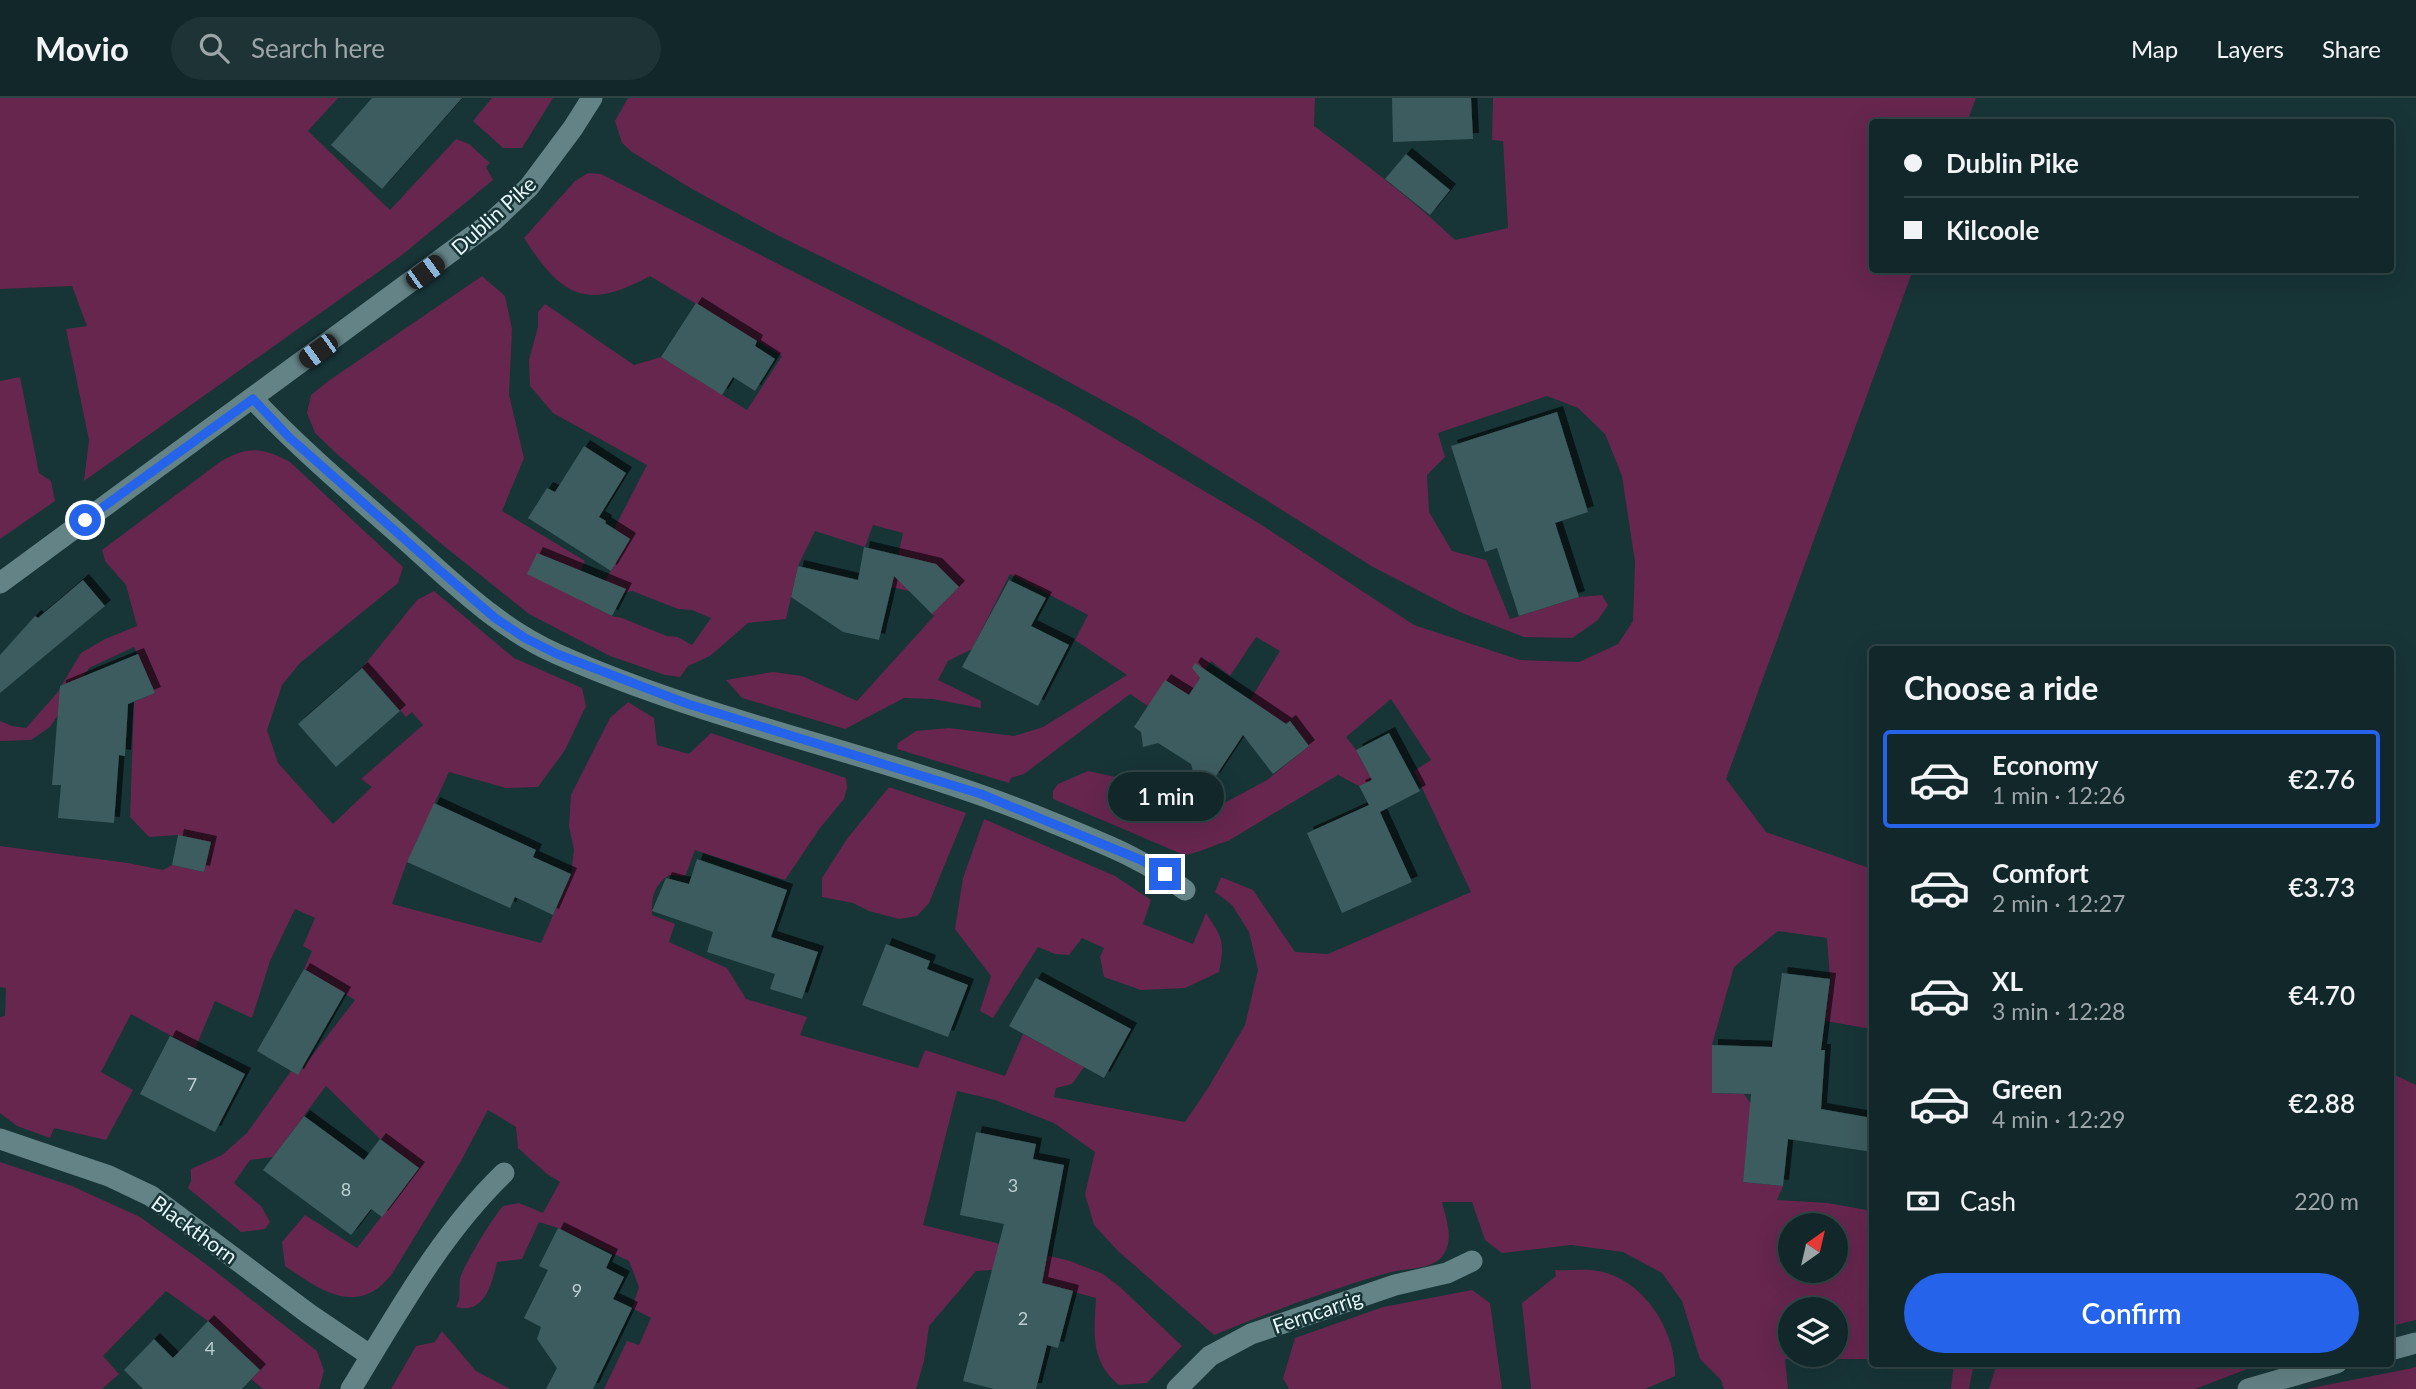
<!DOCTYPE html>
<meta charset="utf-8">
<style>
:root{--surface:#112729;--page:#1e3335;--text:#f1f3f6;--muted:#9ca5a8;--line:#304446;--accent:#2563eb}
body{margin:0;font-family:Lato,sans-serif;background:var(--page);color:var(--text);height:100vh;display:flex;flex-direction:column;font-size:26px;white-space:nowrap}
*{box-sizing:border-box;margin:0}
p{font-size:23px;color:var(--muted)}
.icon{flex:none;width:38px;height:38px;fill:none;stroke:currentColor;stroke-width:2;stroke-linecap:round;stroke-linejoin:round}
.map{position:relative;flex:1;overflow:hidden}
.side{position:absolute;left:1869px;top:548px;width:525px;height:721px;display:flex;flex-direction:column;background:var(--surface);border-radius:7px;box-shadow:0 7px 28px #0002,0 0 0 2px var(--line)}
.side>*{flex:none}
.top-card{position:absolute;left:1869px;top:21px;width:525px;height:154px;border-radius:7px;box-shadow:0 7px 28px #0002,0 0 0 2px var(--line);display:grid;align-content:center;height:154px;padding:0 35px;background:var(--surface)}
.needle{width:46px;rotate:34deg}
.buttons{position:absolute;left:1778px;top:1115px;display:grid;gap:14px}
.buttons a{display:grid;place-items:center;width:70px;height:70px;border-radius:50%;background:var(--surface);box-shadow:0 7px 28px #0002,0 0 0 2px var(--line);font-size:35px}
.end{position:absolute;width:32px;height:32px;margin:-16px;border:9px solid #2563eb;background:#fff;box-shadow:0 0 0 4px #fff}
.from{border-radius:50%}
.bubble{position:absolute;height:49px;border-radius:24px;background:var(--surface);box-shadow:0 7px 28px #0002,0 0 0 2px var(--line);font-size:23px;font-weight:600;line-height:49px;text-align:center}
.car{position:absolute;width:21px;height:42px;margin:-21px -10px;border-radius:9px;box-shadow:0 0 5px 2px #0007;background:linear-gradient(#222 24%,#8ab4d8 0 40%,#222 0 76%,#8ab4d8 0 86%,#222 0)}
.top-card b{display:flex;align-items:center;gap:24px;height:66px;font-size:26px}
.top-card b+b{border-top:2px solid var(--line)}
.top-card i{width:18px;height:18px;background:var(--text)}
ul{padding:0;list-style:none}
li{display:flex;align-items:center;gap:21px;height:98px;margin:0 14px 10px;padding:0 21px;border:4px solid transparent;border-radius:7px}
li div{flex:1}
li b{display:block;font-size:26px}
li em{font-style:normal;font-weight:600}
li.on{border-color:var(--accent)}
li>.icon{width:63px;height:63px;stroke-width:1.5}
h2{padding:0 35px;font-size:32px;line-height:84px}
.pay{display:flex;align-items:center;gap:18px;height:77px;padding:0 35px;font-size:26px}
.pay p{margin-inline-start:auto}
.button{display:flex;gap:14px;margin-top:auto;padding:14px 35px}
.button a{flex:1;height:80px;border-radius:42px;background:var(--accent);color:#fff;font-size:28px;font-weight:600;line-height:80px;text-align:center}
header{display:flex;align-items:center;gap:42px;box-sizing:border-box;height:98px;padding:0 35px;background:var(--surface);border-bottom:2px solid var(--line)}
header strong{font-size:33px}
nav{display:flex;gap:38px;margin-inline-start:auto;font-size:24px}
.search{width:490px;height:63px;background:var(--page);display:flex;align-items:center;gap:18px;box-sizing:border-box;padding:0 24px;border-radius:38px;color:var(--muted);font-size:26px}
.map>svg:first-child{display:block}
</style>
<header>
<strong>Movio</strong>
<div class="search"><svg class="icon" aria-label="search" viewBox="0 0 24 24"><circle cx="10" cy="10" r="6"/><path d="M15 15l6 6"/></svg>Search here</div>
<nav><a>Map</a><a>Layers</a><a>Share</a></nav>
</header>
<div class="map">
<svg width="2416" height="1291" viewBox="0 0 2416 1291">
<defs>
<filter id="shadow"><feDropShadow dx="6" dy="-6" stdDeviation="0" flood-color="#0009"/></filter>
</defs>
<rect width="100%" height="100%" fill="#173437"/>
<!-- green -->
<path fill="#66264e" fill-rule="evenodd" d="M 0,0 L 338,0 L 308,33 L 390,112 L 456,41 L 469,46 L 490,65 L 486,69 L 493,82 L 402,157 L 84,383 L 89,342 L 66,231 L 87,228 L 72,188 L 0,191 Z
M 492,0 L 553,0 L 522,50 L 503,50 L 473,23 Z
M 628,0 L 1315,0 L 1314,28 C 1363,64 1411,100 1455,142 L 1508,130 L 1503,43 L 1492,42 L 1493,0 L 1976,0 L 1967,24 L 1872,24 L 1872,172 L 1913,172 L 1726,681 L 1766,734 L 1872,771 L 1872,931 L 1825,923 L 1830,881 L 1827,840 L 1778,833 L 1734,869 L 1712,947 L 1712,995 L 1744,996 L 1751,1006 L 1743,1084 L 1783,1088 L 1777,1102 L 1828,1105 L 1872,1113 L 1872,1261 L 1785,1261 L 1788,1291 L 1724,1291 L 1721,1282 L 1700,1261 L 1682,1203 L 1662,1175 L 1623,1154 L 1571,1147 L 1502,1155 L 1485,1142 L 1472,1104 L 1442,1104 C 1446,1121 1454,1140 1444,1156 C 1434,1172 1407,1170 1391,1174 C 1331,1191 1272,1213 1214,1237 L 1118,1153 L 1094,1127 L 1085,1096 L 1095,1054 L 1054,1025 L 995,1002 L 957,993 L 923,1127 L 1070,1163 L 1103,1176 L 1120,1189 L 1182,1248 L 1147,1285 L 1119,1287 C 1090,1263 1094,1235 1096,1200 L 992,1172 L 976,1173 L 929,1228 L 924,1263 L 916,1291 L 604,1291 L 627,1243 L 639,1247 L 651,1220 L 632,1210 L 639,1189 L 629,1163 L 558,1130 L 539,1124 L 522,1161 L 497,1164 C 492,1185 485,1217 456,1209 C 462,1199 458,1192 460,1181 C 463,1168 493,1119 503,1108 L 519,1105 L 543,1115 L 560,1084 L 547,1076 L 518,1050 L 516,1029 L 488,1012 L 461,1063 L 392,1176 C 358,1220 320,1192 285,1168 L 282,1144 L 305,1117 L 357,1150 L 419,1070 L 380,1041 L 326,988 L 273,1059 L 250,1062 L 234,1085 L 261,1108 L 270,1124 L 265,1131 L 241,1134 L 188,1090 L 191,1083 L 191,1071 L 222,1057 L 247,1035 L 291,973 L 298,976 L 355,902 L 304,871 L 312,853 L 303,848 L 315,820 L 295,811 L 270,863 L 252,920 L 215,903 L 195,951 L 131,916 L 101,974 L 133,992 L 106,1042 L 54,1030 L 50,1040 L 17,1028 L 0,1015 L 0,919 L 5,918 L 6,890 L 0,889 L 0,748 L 128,765 L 163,772 L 172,767 L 204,774 L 211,745 L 178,737 L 149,739 L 130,719 L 134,604 L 155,595 L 134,549 L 89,570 L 50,629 L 31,642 L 0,643 L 0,623 L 12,628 L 26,630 L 57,595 L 81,555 L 105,541 L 137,528 L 126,487 L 105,463 L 102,452 L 220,364 C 248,348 261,349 290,364 L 403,469 L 398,485 L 300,565 L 282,587 L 267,632 L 278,665 L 333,726 L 372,689 L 361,681 L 423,627 L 412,614 L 406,619 L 362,570 L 417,502 L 434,493 L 514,560 L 582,590 L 586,608 L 565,652 L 538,689 L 506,690 L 449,674 L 407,764 L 392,806 L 541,845 L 571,776 L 574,752 L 569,728 L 571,697 L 610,620 L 628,604 L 654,620 L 657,647 L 689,656 L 711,635 L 846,680 L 847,690 L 844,701 L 820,730 L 785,782 L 695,752 L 685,779 L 669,777 C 654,787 651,800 652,817 L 675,826 L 669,844 L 727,870 L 746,901 L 807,919 L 800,937 L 918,970 L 925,952 L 1005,978 L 1023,936 L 1084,969 L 1072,986 L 1056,990 L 1054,999 L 1185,1024 L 1208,990 L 1245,927 L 1258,872 L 1249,834 L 1232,807 L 1215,794 L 1221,779 L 1253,792 L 1295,854 L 1328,856 L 1471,794 L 1414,673 L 1431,662 L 1391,601 L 1346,639 L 1356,652 L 1372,682 L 1359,688 L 1338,677 L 1228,743 C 1213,747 1200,755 1184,757 L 1053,701 L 1053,693 L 1058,686 L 1088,673 L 1129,682 L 1219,708 L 1267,682 L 1309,648 L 1290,623 L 1268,639 L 1250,602 L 1280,553 L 1256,539 L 1230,578 L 1211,563 L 1189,597 L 1148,608 L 1130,596 L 1024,676 L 1011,680 L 1009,685 L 897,651 L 898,645 L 916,633 L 949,630 L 1014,638 L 1043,629 L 1127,577 L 1075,542 L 1088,517 L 1010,476 L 972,551 L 948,563 L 938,582 L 981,603 L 981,610 L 933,601 L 904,600 L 845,631 L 742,600 L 726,582 L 773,574 L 802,578 L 857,603 L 934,518 L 932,516 L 959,489 L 935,466 L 909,493 L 891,489 L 903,435 L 873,427 L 865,449 L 815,433 L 798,468 L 786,521 L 748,525 L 710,558 L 688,568 L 680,579 L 665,577 L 610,558 L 529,516 L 439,444 L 337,356 L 315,335 L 307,315 L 311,297 L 327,284 L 482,178 L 505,198 L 512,231 L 509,297 L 524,360 L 502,413 L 585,463 L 570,497 L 612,518 L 622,520 L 667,538 L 678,539 L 692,547 L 711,520 L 692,512 L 678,511 L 632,493 L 624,495 L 604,484 L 614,468 L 614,431 L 647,367 L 553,315 L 530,288 L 529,262 L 538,229 L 538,214 L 545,206 L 634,267 L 661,259 L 747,312 L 782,258 L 650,178 C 586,213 562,199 524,140 L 575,83 L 588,75 L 601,76 L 1066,312 L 1257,424 L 1414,527 L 1520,562 L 1579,564 L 1618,546 L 1633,523 L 1635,464 L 1622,378 L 1605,336 L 1578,310 L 1547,298 L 1438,335 L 1445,359 L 1427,377 L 1429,414 L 1452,453 L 1486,462 L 1510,521 L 1579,499 L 1602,497 L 1608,507 L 1598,522 L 1572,540 L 1524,539 L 1462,515 L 1373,469 L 1135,320 L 990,241 L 777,137 L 692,91 L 632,54 L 622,45 L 615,23 ZM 1790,1127 L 1836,1127 L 1836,1172 L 1790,1172 ZM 1790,1211 L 1836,1211 L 1836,1256 L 1790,1256 Z
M 20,279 L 39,375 L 51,383 L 55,403 L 0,441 L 0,283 Z
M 889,689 L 966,715 L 929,805 L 917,818 L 899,821 L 869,813 L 853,805 L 822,799 L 822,780 L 847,741 Z
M 984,721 L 1115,778 L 1151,802 L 1143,826 L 1193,846 L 1206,815 C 1223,841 1225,844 1219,874 L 1185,890 L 1141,892 L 1104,879 L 1100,859 L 1104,850 L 1082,840 L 1069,857 L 1055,856 L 1038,849 L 993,920 L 980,913 L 991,878 L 955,831 L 963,780 Z
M 2391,975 L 2416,987 L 2416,1222 L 2391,1228 Z
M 0,1064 L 72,1088 L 140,1119 L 206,1166 L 317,1253 L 324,1273 L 319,1291 L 263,1291 L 251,1281 L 260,1272 L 208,1223 L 166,1193 L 103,1258 L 119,1276 L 102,1291 L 0,1291 Z
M 1555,1172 C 1569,1173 1585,1170 1598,1173 C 1644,1181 1677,1234 1675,1278 L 1645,1291 L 1531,1291 L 1522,1205 L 1556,1178 Z
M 1472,1192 L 1490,1205 L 1502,1291 L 1289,1291 L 1283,1280 L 1295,1240 L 1383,1209 Z
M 442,1233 L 476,1273 L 510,1291 L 391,1291 L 416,1248 L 435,1244 Z
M 1954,1265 L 1974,1265 L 1969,1291 L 1951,1291 Z
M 1997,1265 L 2263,1265 L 2195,1291 L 1989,1291 Z
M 2416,1269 L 2416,1291 L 2306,1291 L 2408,1271 Z"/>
<!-- building -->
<path fill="#3d5b5e" filter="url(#shadow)" d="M 372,0 L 462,0 L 382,91 L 331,47 Z
M 1392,0 L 1471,0 L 1473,41 L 1393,44 Z
M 1406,56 L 1450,92 L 1430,117 L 1385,81 Z
M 696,205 L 757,243 L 755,248 L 775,261 L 755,293 L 733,279 L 722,297 L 661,259 Z
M 1557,314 L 1588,414 L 1555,425 L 1579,499 L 1519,518 L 1497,450 L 1485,454 L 1451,348 Z
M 584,348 L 626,375 L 599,419 L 606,423 L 605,425 L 630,441 L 611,473 L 528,420 L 547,390 L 555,394 Z
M 864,449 L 936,466 L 959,489 L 932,516 L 894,478 L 879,542 L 843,534 L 791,499 L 798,468 L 858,482 Z
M 537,455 L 626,491 L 612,518 L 527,476 Z
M 83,482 L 105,508 L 0,595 L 0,557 L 35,518 L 38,520 Z
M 1009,482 L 1046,500 L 1031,528 L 1069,547 L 1038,608 L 962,569 Z
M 138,556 L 155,595 L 128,606 L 125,658 L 119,657 L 114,725 L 58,720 L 61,687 L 52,687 L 60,588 Z
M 1195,565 L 1286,626 L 1290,623 L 1309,648 L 1273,676 L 1243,637 L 1214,681 L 1207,676 L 1195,681 L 1191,666 L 1158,645 L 1143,649 L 1141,634 L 1134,629 L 1165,582 L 1189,597 L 1200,580 L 1192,570 Z
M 362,570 L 400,613 L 336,669 L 298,626 Z
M 1389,635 L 1420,693 L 1380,714 L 1412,784 L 1342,815 L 1307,735 L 1369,707 L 1359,688 L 1372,682 L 1356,652 Z
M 434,705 L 536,752 L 533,759 L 571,776 L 553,817 L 515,799 L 510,810 L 407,764 Z
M 178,737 L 211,744 L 204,774 L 172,767 Z
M 697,761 L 787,792 L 771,839 L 818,854 L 802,901 L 770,891 L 775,876 L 707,854 L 713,834 L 652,813 L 666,780 L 689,786 Z
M 886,846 L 930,863 L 927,871 L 968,887 L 948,939 L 862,907 Z
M 304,871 L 345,895 L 298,977 L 257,953 Z
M 1782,875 L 1830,881 L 1821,952 L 1825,952 L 1821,1011 L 1872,1020 L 1872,1054 L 1788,1041 L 1783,1088 L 1743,1084 L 1751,996 L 1712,995 L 1712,947 L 1772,949 Z
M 1036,880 L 1131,931 L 1104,980 L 1009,928 Z
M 170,938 L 245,976 L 215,1034 L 140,996 Z
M 304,1018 L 364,1062 L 380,1041 L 419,1070 L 382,1119 L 371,1111 L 351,1137 L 263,1072 Z
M 976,1034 L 1036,1046 L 1033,1061 L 1064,1067 L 1042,1185 L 1073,1193 L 1058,1250 L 1047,1247 L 1036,1291 L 994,1291 L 963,1283 L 1004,1126 L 960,1117 Z
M 558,1130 L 612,1157 L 606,1170 L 624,1179 L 613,1201 L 632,1210 L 593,1291 L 546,1291 L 557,1270 L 537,1241 L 541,1229 L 524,1220 L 548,1172 L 539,1168 Z
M 208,1223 L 260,1272 L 242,1291 L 143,1291 L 124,1272 L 154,1241 L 173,1260 Z"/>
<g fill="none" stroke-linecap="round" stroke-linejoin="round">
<!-- minor -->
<path stroke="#648386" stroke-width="21" d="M 253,301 C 300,351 352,395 403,440 C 451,483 498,530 557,556 C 718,628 894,658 1056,726 C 1102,745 1145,761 1185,792
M 0,485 L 493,123 L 529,89 L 573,30 L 592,0
M 0,1041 L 109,1078 L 151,1098 L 309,1216 L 371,1258
M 2390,1252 L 2416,1245
M 351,1291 C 397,1216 440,1137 504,1075
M 1177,1291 L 1210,1258 L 1251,1236 L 1395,1187 L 1447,1175 L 1472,1163
M 2248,1291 L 2337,1265"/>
</g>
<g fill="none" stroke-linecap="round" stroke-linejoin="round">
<!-- route -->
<path stroke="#2563eb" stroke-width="9" d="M 85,422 L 253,301 L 290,340 L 436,469 L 495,520 L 525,540 L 557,556 L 688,606 L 981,696 L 1141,762 L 1165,776"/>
</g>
<g text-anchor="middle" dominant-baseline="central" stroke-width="5" stroke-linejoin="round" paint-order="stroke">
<!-- number labels -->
<g font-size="18" fill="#bcd0d2">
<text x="192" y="986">7</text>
<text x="1013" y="1087">3</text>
<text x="346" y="1091">8</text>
<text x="577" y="1192">9</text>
<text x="1023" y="1220">2</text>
<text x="210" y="1250">4</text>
</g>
<!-- street labels -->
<g font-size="21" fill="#e6f7f9" stroke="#173437">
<text transform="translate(493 117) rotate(-42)">Dublin Pike</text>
<text transform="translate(195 1131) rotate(36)">Blackthorn</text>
<text transform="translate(1317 1213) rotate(-19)">Ferncarrig</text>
</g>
</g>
</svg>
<div class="buttons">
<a><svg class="needle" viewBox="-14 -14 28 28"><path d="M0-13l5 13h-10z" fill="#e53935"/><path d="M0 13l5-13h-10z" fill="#9ca5a8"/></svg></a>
<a><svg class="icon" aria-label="layers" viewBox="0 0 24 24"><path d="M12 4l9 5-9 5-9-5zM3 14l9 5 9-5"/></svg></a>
</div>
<i class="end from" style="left:85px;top:422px"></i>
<i class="end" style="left:1165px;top:776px"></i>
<div class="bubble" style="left:1108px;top:674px;width:116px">1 min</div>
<i class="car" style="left:425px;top:174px;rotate:54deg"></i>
<i class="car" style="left:318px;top:253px;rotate:234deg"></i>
<div class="top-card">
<b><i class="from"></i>Dublin Pike</b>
<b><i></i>Kilcoole</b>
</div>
<section class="side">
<h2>Choose a ride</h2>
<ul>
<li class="on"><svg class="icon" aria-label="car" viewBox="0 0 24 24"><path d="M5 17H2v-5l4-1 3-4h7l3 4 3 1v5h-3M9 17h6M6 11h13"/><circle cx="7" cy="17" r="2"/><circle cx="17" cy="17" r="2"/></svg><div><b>Economy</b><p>1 min · 12:26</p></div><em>€2.76</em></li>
<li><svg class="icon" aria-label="car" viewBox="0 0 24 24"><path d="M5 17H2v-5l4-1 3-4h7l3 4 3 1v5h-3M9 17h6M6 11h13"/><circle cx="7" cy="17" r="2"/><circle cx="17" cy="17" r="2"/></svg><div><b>Comfort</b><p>2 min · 12:27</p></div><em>€3.73</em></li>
<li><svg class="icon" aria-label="car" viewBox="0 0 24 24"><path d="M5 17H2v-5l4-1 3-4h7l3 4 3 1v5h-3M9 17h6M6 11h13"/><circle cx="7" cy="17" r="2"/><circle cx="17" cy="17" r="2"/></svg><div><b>XL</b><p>3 min · 12:28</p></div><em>€4.70</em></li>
<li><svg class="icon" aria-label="car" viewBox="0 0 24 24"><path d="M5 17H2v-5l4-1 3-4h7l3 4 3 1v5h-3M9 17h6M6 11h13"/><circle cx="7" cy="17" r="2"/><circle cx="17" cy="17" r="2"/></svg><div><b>Green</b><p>4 min · 12:29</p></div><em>€2.88</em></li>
</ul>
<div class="pay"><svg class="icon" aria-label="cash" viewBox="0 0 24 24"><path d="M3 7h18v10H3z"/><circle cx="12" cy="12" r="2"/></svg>Cash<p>220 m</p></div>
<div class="button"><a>Confirm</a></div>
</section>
</div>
